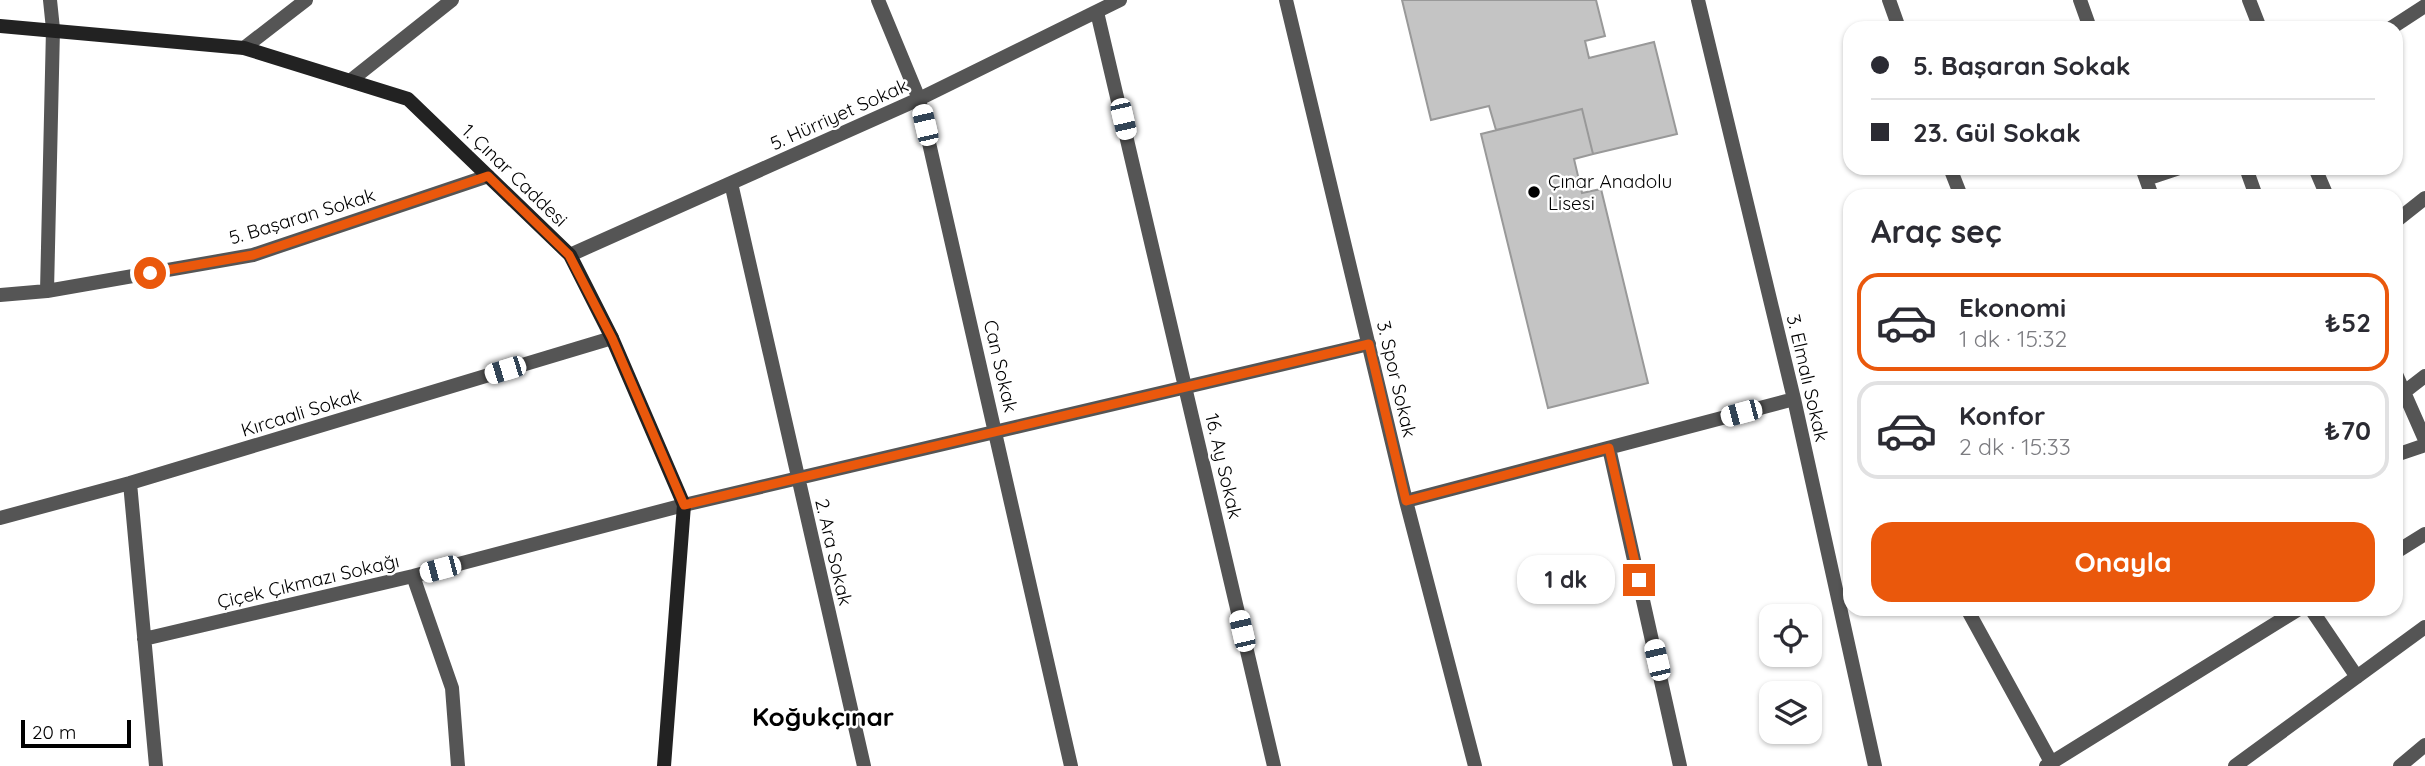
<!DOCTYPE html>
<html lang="tr">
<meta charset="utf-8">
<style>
:root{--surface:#fff;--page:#f7f7f7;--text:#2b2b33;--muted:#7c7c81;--line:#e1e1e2;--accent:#ea580c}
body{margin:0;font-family:Quicksand,sans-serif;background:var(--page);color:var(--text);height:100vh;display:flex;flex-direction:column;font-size:26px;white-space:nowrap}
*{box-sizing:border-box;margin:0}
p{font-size:23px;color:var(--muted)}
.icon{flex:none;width:38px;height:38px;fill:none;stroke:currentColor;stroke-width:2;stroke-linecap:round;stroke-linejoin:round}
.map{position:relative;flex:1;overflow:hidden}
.side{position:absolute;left:1843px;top:189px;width:560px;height:427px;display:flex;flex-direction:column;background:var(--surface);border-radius:21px;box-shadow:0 2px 5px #0004}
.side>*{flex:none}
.guide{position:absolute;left:1843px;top:21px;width:560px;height:154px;border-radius:21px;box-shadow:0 2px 5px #0004;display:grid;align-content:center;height:154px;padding:0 28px;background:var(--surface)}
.fabs{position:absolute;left:1759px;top:604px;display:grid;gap:14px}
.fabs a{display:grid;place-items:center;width:63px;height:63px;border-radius:14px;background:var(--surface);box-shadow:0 2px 5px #0004;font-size:35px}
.scale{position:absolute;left:21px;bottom:18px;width:110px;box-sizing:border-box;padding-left:7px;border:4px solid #000;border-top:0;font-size:19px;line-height:24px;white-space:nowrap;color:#000;-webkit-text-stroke:5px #fff;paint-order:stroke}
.end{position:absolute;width:32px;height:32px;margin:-16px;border:9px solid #ea580c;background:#fff;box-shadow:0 0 0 4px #fff}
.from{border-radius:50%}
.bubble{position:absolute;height:49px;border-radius:21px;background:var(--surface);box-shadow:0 2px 5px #0004;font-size:23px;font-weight:700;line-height:49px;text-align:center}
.car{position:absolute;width:21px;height:42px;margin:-21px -10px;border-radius:9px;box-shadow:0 0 5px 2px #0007;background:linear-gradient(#fff 24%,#345 0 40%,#fff 0 76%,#345 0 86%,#fff 0)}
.guide b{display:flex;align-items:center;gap:24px;height:66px;font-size:26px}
.guide b+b{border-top:2px solid var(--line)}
.guide i{width:18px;height:18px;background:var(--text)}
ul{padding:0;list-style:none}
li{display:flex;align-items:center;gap:21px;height:98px;margin:0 14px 10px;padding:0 14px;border:4px solid var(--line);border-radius:21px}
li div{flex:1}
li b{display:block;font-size:26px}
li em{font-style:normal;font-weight:700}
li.on{border-color:var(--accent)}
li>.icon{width:63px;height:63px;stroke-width:1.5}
h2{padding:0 28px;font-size:32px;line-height:84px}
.primary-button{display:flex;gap:14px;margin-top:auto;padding:14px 28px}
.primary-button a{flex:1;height:80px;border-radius:21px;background:var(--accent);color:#fff;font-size:28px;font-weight:700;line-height:80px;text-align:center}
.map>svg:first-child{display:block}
</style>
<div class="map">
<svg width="2425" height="766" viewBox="0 0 2425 766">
<rect width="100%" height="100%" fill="#fff"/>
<!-- building -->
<path fill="#c4c4c4" stroke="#999" stroke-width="2" d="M 1402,0 L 1596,0 L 1605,36 L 1585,41 L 1589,58 L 1654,42 L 1677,134 L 1593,154 L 1582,109 L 1496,130 L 1489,106 L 1431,120 Z
M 1582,109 L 1593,154 L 1574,159 L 1582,193 L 1601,189 L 1648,383 L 1548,408 L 1481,134 Z"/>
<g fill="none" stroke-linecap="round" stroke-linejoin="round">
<!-- minor -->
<path stroke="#555" stroke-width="14" d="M 878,0 L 919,99 L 1071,766
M 1286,0 L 1406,501 L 1475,766
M 1698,0 L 1794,399 L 1875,766
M 1889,0 L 1899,28
M 2080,0 L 2090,28
M 2249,0 L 2260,28
M 1097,12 L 1274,766
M 2391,28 L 2425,6
M 244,48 L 306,0
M 350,81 L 452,0
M 1950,168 L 1961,196
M 2142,168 L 2152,196
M 2246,168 L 2256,196
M 2315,168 L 2327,196
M 2146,179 L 2179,168
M 731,183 L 864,766
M 2396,221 L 2425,198
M 570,255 L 919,99 L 1120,0
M 47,291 L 53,29 L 50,0
M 0,295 L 47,291 L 253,255 L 488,176
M 2396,374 L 2425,440
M 2403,393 L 2425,376
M 1609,448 L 1680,766
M 2396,455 L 2425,445
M 130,483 L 156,766
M 1406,501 L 1794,399
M 0,518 L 130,483 L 612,338
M 2396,552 L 2425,534
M 413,576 L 452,688 L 458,766
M 1967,609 L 2051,762
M 2311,609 L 2357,677
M 144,639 L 413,576 L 684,505 L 1369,344
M 2046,766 L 2299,609
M 2235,766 L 2425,627"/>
<!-- tertiary -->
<path stroke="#555" stroke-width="14" d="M 2400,766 L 2425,745"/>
<!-- secondary -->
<path stroke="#222" stroke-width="14" d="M 0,26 L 244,48 L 408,99 L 570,255 L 612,338 L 684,505 L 664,766"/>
</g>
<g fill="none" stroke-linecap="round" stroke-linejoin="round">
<!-- route -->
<path stroke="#ea580c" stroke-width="9" d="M 150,273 L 253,255 L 488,176 L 569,255 L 612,338 L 684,505 L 1369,344 L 1406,501 L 1609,448 L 1639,580"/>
</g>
<!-- markers -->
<circle fill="#000" stroke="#fff" stroke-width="2.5" cx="1534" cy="192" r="7"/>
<g text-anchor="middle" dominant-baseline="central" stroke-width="5" stroke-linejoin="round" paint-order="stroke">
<!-- street labels -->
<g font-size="19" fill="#000" stroke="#fff">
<text transform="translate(839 114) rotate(-24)">5. Hürriyet Sokak</text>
<text transform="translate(515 175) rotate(44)">1. Çınar Caddesi</text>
<text transform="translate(302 216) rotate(-17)">5. Başaran Sokak</text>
<text transform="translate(1001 366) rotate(77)">Can Sokak</text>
<text transform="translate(1808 378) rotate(77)">3. Elmalı Sokak</text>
<text transform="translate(1397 379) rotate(77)">3. Spor Sokak</text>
<text transform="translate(301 412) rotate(-17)">Kırcaali Sokak</text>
<text transform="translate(1224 466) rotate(77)">16. Ay Sokak</text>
<text transform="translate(834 552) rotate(77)">2. Ara Sokak</text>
<text transform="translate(308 581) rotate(-13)">Çiçek Çıkmazı Sokağı</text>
</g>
<!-- poi labels -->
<g font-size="19" fill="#000" stroke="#fff" text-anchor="start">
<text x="1548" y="181">Çınar Anadolu<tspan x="1548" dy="22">Lisesi</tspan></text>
</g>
<!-- district labels -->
<g font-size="26" font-weight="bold" fill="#000" stroke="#fff">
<text x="823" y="716">Koğukçınar</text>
</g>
</g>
</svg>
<div class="fabs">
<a><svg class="icon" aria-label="locate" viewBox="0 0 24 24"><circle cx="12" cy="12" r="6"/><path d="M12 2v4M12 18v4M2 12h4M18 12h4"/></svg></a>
<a><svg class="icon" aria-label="layers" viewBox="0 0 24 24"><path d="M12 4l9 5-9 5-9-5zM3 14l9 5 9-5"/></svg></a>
</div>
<div class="scale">20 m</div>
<i class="end from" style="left:150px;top:273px"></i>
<i class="end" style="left:1639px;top:580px"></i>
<div class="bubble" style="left:1517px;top:555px;width:98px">1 dk</div>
<i class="car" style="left:1123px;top:119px;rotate:167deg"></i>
<i class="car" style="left:925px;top:125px;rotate:347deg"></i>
<i class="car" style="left:505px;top:370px;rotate:253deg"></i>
<i class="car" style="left:1741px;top:413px;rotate:255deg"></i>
<i class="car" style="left:440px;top:569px;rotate:255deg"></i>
<i class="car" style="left:1242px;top:631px;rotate:347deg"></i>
<i class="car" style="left:1657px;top:660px;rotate:347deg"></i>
<div class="guide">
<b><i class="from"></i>5. Başaran Sokak</b>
<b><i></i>23. Gül Sokak</b>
</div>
<section class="side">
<h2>Araç seç</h2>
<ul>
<li class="on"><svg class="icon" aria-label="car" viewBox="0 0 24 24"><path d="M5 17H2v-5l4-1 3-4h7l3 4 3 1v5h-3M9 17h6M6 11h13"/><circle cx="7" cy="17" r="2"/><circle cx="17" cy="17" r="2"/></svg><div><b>Ekonomi</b><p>1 dk · 15:32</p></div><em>₺52</em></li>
<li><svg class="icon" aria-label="car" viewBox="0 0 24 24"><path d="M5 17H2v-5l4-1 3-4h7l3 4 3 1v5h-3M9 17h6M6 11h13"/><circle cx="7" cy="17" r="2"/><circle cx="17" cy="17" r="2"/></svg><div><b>Konfor</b><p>2 dk · 15:33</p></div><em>₺70</em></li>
</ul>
<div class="primary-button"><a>Onayla</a></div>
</section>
</div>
